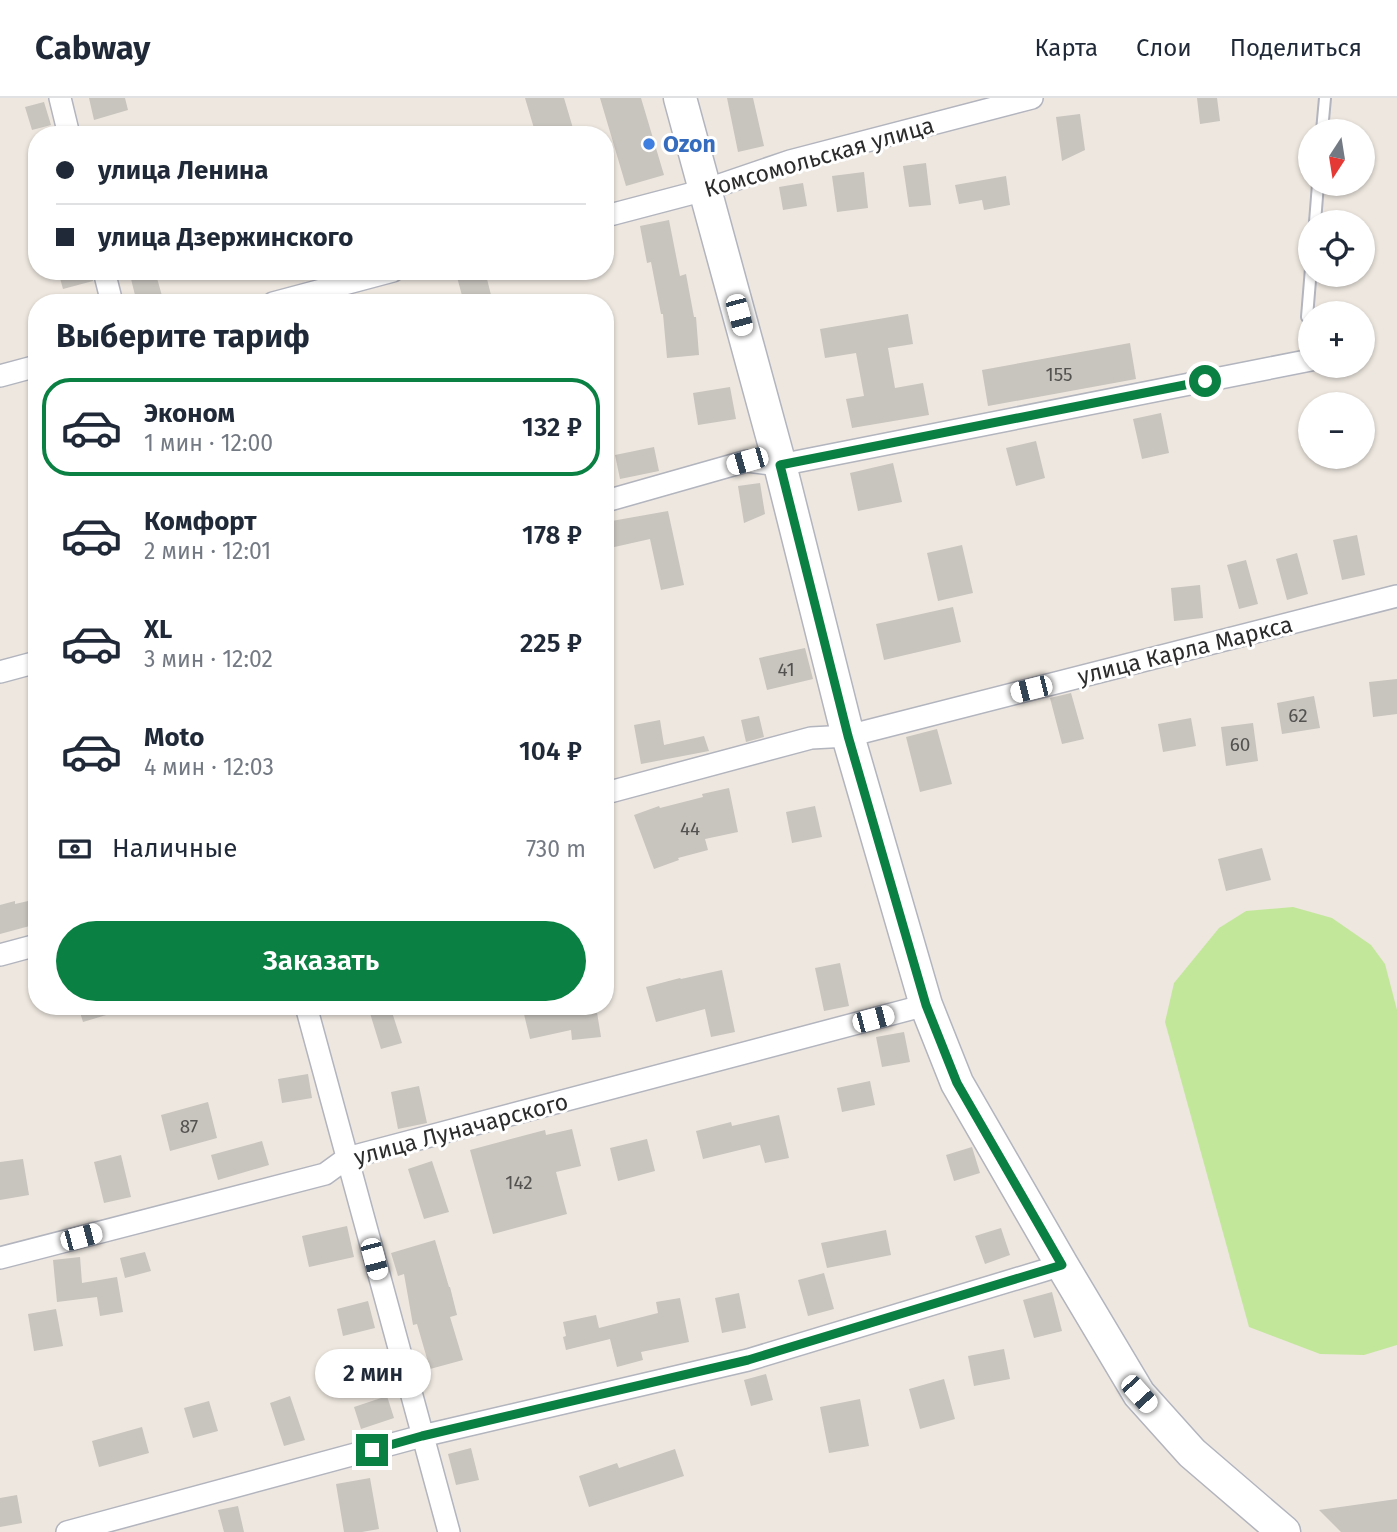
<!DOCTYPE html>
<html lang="ru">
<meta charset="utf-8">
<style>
:root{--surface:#fff;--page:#f6f6f7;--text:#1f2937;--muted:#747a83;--line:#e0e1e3;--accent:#0b8043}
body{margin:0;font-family:"Fira Sans",sans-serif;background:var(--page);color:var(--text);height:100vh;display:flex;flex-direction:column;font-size:26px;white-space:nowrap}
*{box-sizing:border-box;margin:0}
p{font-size:23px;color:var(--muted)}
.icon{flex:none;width:38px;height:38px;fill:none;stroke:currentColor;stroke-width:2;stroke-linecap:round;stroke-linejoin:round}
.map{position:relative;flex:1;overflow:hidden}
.details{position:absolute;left:28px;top:196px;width:586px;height:721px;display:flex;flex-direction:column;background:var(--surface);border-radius:28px;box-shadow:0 2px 5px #0004}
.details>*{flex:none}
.guide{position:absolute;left:28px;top:28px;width:586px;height:154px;border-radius:28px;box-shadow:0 2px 5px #0004;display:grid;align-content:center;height:154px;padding:0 28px;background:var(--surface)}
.needle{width:46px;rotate:192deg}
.buttons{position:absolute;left:1298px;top:21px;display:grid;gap:14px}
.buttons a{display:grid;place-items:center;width:77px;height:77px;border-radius:50%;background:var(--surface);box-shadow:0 2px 5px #0004;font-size:35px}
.end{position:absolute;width:32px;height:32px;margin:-16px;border:9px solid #0b8043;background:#fff;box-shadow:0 0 0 4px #fff}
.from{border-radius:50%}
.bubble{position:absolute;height:49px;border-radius:24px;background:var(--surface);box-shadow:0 2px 5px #0004;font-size:23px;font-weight:600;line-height:49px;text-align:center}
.car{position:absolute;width:21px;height:42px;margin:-21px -10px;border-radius:9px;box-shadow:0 0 5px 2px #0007;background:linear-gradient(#fff 24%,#345 0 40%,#fff 0 76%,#345 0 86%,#fff 0)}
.guide b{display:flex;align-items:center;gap:24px;height:66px;font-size:26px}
.guide b+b{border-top:2px solid var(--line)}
.guide i{width:18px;height:18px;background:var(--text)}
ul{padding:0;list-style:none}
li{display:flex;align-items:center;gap:21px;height:98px;margin:0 14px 10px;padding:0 14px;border:4px solid transparent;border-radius:28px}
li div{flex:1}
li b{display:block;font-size:26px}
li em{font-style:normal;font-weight:600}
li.current{border-color:var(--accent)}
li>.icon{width:63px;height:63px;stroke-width:1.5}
h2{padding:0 28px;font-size:32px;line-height:84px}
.pay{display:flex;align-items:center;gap:18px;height:77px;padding:0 28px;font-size:26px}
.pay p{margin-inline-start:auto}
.button{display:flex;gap:14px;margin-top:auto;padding:14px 28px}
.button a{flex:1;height:80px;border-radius:42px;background:var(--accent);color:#fff;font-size:28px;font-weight:600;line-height:80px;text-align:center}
header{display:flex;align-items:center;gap:42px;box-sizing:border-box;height:98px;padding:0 35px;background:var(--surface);border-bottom:2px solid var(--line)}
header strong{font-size:33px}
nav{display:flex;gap:38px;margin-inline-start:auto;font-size:24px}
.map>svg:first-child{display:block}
</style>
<header>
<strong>Cabway</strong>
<nav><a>Карта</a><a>Слои</a><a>Поделиться</a></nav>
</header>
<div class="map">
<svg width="1397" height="1434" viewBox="0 0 1397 1434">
<rect width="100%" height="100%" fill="#ede7df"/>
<!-- pitch -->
<path fill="#c3e79a" d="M 1293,809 L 1332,820 L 1371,847 L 1385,866 L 1397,912 L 1397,1247 L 1364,1257 L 1320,1256 L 1249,1229 L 1165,924 L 1174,885 L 1219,830 L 1246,813 Z"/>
<!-- building -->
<path fill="#c8c4be" d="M 89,0 L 125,0 L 128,12 L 94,22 Z
M 525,0 L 564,0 L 575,37 L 536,37 Z
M 600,0 L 641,0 L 664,77 L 626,88 Z
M 727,0 L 753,0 L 764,48 L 738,54 Z
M 1197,0 L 1217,0 L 1220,23 L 1200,26 Z
M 44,4 L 51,27 L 32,32 L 25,9 Z
M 1080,16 L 1085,52 L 1062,63 L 1056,19 Z
M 926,65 L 931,107 L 909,109 L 903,68 Z
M 864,74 L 868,110 L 837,114 L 832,78 Z
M 1006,78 L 1010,107 L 984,112 L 982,102 L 959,106 L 955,87 Z
M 803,85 L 807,108 L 783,112 L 779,89 Z
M 669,122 L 680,178 L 686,176 L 694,219 L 696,219 L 699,257 L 667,260 L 663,216 L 661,216 L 651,164 L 647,165 L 640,128 Z
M 58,173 L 91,173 L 93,183 L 63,191 Z
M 129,173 L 155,173 L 164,205 L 137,205 Z
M 481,173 L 485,173 L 493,205 L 464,205 L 457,179 Z
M 908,216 L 913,246 L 888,250 L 895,290 L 923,285 L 929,317 L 852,330 L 846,301 L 864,298 L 856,255 L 825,260 L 820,231 Z
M 1130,245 L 1136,281 L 988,308 L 982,272 Z
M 730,289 L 736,321 L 698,327 L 693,295 Z
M 1161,315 L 1169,355 L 1142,361 L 1133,321 Z
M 1036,343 L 1045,380 L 1016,388 L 1006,350 Z
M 654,349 L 659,373 L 620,381 L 615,357 Z
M 893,365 L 902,404 L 858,413 L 850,375 Z
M 760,385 L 765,416 L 744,425 L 738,388 Z
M 668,413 L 684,487 L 661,492 L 650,441 L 610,450 L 606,424 Z
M 1357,437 L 1365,477 L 1342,482 L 1333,442 Z
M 962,447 L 973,495 L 938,503 L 927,455 Z
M 1297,455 L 1308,496 L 1287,502 L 1276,461 Z
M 1246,462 L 1258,506 L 1239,511 L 1227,467 Z
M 1200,487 L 1203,520 L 1174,523 L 1171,490 Z
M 953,509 L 961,544 L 884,562 L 876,526 Z
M 805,550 L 813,581 L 767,592 L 759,560 Z
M 1397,581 L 1397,616 L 1373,619 L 1369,584 Z
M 1071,595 L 1084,641 L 1062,646 L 1050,600 Z
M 1314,598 L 1320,630 L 1282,636 L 1277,605 Z
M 759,618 L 764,639 L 746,644 L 741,622 Z
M 1191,620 L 1196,648 L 1163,654 L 1158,626 Z
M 660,622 L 664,647 L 704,638 L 709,653 L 641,666 L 634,627 Z
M 1253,625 L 1258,663 L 1226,668 L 1221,629 Z
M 937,631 L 952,686 L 920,694 L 906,639 Z
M 729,690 L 738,734 L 705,741 L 708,752 L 678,760 L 679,762 L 654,771 L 634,717 L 659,708 L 660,710 L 703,699 L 702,696 Z
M 815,708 L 822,739 L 792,745 L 786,714 Z
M 1262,750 L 1271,782 L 1226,793 L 1218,761 Z
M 37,801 L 37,826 L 0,836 L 0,807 L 15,803 L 15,806 Z
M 840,865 L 849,908 L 824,913 L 815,870 Z
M 722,872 L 735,934 L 711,939 L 705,911 L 656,924 L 646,889 L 680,880 L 681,881 Z
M 78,908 L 122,908 L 123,912 L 83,924 Z
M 381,908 L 390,908 L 402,945 L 381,951 L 369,912 Z
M 522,908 L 596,908 L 601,939 L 572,942 L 571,932 L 530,941 Z
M 904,934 L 910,964 L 882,969 L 876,939 Z
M 308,976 L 312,1000 L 282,1005 L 278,981 Z
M 870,983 L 875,1007 L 842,1014 L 837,990 Z
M 419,988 L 427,1025 L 398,1031 L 391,994 Z
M 208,1004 L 217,1040 L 170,1053 L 161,1017 Z
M 779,1017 L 789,1060 L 765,1065 L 760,1047 L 703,1061 L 696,1033 L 731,1024 L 732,1028 Z
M 572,1031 L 581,1068 L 556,1074 L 567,1116 L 493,1136 L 470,1052 L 545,1032 L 546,1037 Z
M 647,1041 L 655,1073 L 618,1083 L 610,1050 Z
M 262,1043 L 269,1067 L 218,1082 L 211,1057 Z
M 972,1049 L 980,1075 L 954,1083 L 946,1057 Z
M 121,1057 L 131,1099 L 104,1105 L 94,1064 Z
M 23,1061 L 29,1097 L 0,1102 L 0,1064 Z
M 432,1063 L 449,1114 L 424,1121 L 408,1071 Z
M 347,1128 L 354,1159 L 309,1169 L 302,1138 Z
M 1001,1130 L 1010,1157 L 985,1166 L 975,1138 Z
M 886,1132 L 891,1157 L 827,1170 L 821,1145 Z
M 435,1142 L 449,1189 L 450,1189 L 457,1217 L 450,1219 L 463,1262 L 430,1271 L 417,1226 L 413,1227 L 404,1176 L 398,1178 L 391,1155 Z
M 145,1154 L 151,1173 L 125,1180 L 120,1160 Z
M 80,1159 L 82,1185 L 117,1179 L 123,1214 L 100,1218 L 97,1199 L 57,1204 L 53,1162 Z
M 824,1175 L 834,1211 L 808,1218 L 798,1182 Z
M 1052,1194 L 1062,1233 L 1034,1240 L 1023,1202 Z
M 739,1195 L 746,1230 L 722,1235 L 715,1200 Z
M 680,1200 L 689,1244 L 641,1254 L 643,1262 L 617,1269 L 610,1241 L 566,1252 L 563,1239 L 566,1238 L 563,1224 L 596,1217 L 599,1230 L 658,1215 L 656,1204 Z
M 368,1203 L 375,1230 L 343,1238 L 337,1211 Z
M 56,1211 L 63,1248 L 34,1253 L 28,1216 Z
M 1004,1251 L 1010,1281 L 974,1288 L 968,1258 Z
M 766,1276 L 773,1302 L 751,1308 L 744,1282 Z
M 944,1281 L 955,1321 L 920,1331 L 909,1291 Z
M 290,1298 L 305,1342 L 284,1348 L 270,1305 Z
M 387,1298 L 394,1320 L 361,1331 L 354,1309 Z
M 860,1301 L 869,1348 L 829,1355 L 820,1309 Z
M 209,1303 L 218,1333 L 193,1340 L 184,1310 Z
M 142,1329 L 149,1355 L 99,1369 L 92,1343 Z
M 471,1350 L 479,1382 L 456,1387 L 448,1356 Z
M 675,1351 L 684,1378 L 589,1409 L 579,1378 L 617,1365 L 619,1370 Z
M 370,1380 L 379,1431 L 362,1434 L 344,1434 L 336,1386 Z
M 17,1397 L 22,1425 L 0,1429 L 0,1400 Z
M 1397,1401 L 1397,1434 L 1341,1434 L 1319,1412 Z
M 238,1408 L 244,1434 L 224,1434 L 218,1412 Z"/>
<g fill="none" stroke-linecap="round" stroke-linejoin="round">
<!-- service casing -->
<g stroke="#b2b4be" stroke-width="14">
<path id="service" d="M 1322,33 L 1325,0
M 1315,124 L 1318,86
M 1307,219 L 1311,170"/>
</g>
<!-- minor casing -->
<g stroke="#b2b4be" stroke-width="24">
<path id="minor" d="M 60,0 L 69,37
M 606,118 L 705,92 L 790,63 L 1032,0
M 104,173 L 112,205
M 273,205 L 393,173
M 0,278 L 37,268
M 606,403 L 747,363 L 780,367 L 1311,262
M 0,574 L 37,564
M 606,695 L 811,640 L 848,638 L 1397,498
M 0,857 L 37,847
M 306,908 L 449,1434
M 0,1160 L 325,1076 L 347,1060 L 926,907
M 67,1434 L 422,1338 L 748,1262 L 1062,1167"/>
</g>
<!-- secondary casing -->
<g stroke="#b2b4be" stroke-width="35">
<path id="secondary" d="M 680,0 L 780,367 L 848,638 L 926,907 L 957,985 L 1062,1167 L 1139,1296 L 1192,1355 L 1284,1434"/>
</g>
<!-- service -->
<use href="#service" stroke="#fff" stroke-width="10"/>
<!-- minor -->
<use href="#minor" stroke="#fff" stroke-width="21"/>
<!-- secondary -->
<use href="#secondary" stroke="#fff" stroke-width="32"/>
</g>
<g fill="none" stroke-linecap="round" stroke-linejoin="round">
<!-- route -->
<path stroke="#0b8043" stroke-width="9" d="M 372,1352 L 422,1338 L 748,1262 L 1062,1167 L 957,985 L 926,907 L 848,638 L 780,367 L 1205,283"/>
</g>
<!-- markers -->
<circle fill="#3f7fe0" stroke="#fff" stroke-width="2.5" cx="649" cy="46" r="7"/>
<g text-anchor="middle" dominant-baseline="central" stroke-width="6" stroke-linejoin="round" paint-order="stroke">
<!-- number labels -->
<g font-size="19" fill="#535250">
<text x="1059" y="276">155</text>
<text x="786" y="571">41</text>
<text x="1298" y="617">62</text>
<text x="1240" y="646">60</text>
<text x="690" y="730">44</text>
<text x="189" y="1028">87</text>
<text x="519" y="1084">142</text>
</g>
<!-- shop labels -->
<g font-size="23" font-weight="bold" fill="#366cbe" stroke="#fff" text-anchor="start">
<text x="663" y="46">Ozon</text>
</g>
<!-- street labels -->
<g font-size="23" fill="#2c2c2c" stroke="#fff">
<text transform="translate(819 59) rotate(-16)">Комсомольская улица</text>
<text transform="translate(1185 552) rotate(-14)">улица Карла Маркса</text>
<text transform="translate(461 1031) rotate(-15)">улица Луначарского</text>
</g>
</g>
</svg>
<div class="buttons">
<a><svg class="needle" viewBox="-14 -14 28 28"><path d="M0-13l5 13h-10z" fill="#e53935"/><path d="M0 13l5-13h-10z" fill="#747a83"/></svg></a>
<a><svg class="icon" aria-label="locate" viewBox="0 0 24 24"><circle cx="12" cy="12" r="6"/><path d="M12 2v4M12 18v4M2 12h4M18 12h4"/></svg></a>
<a>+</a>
<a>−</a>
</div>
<i class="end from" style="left:1205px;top:283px"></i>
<i class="end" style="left:372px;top:1352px"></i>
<div class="bubble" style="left:315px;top:1251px;width:116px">2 мин</div>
<i class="car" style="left:739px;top:217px;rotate:165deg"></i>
<i class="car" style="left:747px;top:363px;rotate:254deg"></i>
<i class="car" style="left:1031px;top:591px;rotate:256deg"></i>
<i class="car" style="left:873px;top:921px;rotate:75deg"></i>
<i class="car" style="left:81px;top:1139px;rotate:75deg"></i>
<i class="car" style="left:374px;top:1161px;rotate:165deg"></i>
<i class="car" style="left:1139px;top:1296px;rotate:138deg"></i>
<div class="guide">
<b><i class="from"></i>улица Ленина</b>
<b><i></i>улица Дзержинского</b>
</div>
<section class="details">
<h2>Выберите тариф</h2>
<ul>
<li class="current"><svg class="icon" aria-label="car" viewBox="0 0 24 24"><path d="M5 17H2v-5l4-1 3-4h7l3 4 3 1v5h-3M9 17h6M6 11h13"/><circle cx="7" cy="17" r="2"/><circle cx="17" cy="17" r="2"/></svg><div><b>Эконом</b><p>1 мин · 12:00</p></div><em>132 ₽</em></li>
<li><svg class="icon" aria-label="car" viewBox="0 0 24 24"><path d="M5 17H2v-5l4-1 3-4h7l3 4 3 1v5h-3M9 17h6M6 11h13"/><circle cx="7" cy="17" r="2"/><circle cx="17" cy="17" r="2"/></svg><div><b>Комфорт</b><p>2 мин · 12:01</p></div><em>178 ₽</em></li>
<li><svg class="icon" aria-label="car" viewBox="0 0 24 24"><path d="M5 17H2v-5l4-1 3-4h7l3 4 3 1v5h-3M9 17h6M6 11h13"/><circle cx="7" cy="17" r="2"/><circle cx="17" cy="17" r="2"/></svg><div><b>XL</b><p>3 мин · 12:02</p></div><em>225 ₽</em></li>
<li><svg class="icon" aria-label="car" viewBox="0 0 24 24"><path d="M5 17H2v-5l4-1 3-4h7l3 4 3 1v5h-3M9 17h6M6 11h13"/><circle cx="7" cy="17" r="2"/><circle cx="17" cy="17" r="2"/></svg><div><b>Moto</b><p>4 мин · 12:03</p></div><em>104 ₽</em></li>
</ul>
<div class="pay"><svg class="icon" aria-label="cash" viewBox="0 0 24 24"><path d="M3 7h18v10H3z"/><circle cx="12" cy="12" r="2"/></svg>Наличные<p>730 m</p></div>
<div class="button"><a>Заказать</a></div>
</section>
</div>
